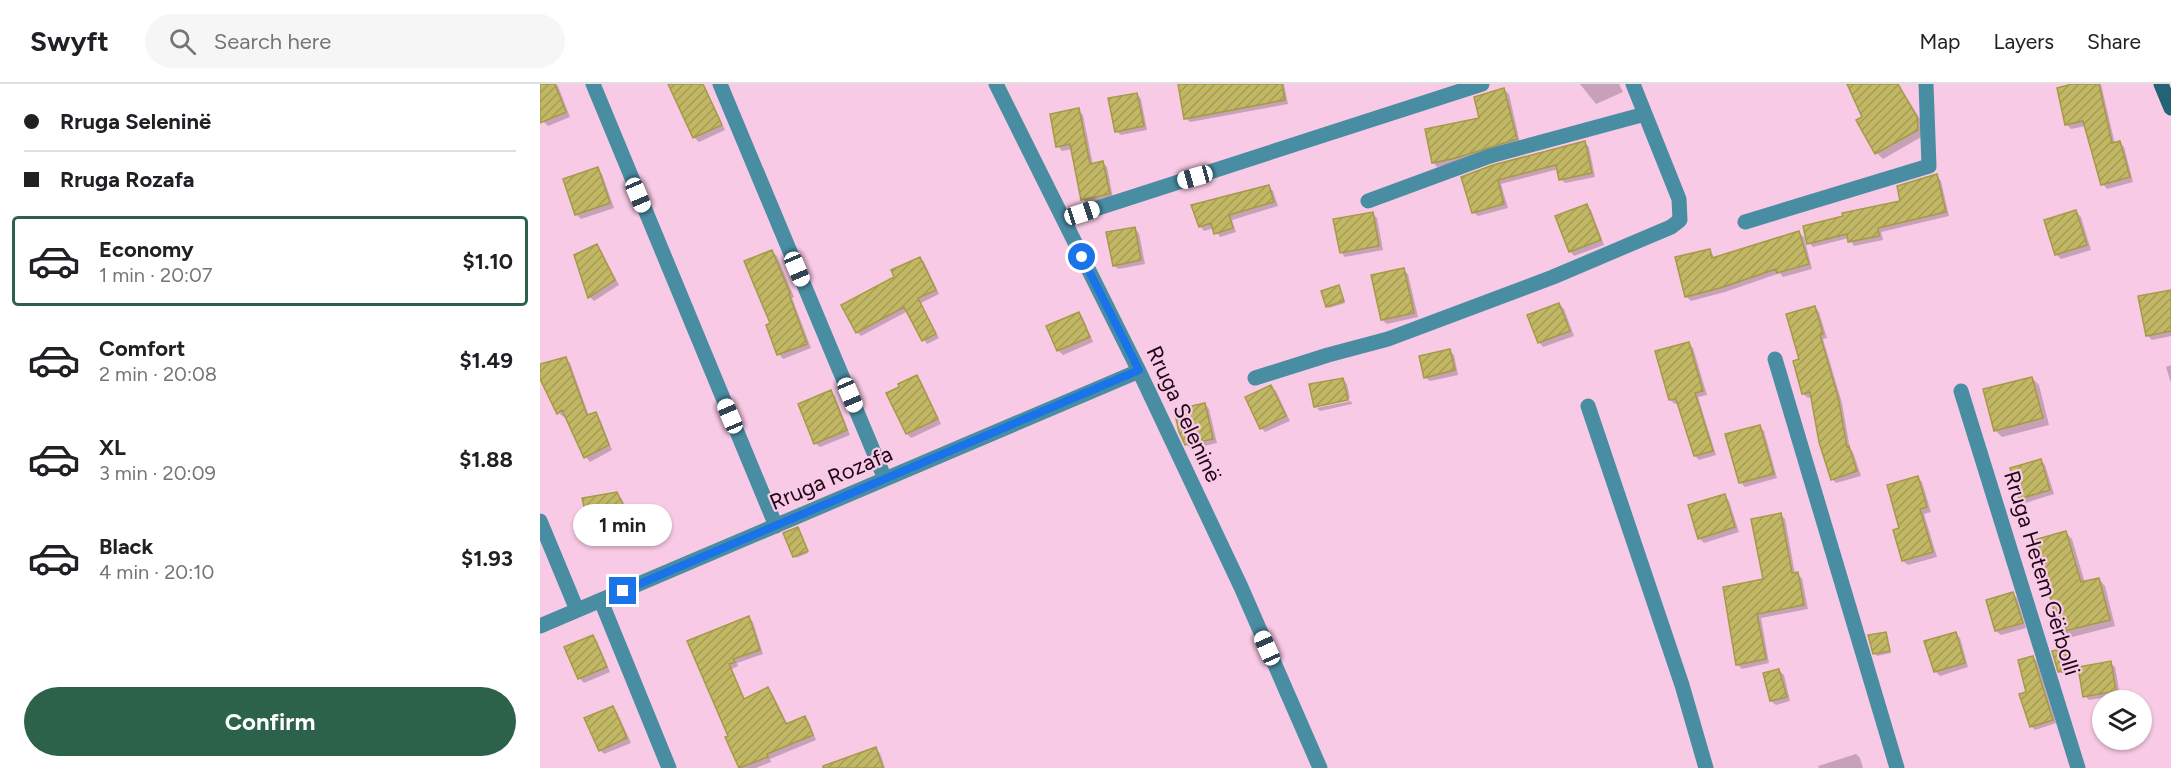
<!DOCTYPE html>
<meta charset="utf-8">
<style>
:root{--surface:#fff;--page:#f6f6f6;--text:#202124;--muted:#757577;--line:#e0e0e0;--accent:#2b6249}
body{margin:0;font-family:Figtree,sans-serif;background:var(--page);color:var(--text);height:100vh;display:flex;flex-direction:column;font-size:22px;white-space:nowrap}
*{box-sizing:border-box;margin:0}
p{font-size:20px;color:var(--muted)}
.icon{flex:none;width:33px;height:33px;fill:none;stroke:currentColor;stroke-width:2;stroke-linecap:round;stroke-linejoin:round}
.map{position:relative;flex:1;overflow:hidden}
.panel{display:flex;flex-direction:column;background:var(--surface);width:540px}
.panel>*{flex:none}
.top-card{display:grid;align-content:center;height:132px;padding:0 24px;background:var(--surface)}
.buttons{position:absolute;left:1552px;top:606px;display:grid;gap:12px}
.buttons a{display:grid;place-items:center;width:60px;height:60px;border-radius:50%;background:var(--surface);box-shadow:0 2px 4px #0004;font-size:30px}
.end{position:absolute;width:27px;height:27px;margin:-14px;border:8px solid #1a73e8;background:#fff;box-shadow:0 0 0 3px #fff}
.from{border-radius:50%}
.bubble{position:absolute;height:42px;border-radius:21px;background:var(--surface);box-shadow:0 2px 4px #0004;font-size:20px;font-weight:700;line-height:42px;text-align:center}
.car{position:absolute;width:18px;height:36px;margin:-18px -9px;border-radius:8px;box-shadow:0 0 4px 2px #0007;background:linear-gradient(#fff 24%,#345 0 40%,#fff 0 76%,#345 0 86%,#fff 0)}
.top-card b{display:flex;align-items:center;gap:21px;height:57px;font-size:22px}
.top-card b+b{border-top:2px solid var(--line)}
.top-card i{width:15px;height:15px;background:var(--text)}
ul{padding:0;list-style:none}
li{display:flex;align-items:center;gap:18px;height:90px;margin:0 12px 9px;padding:0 12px;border:3px solid transparent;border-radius:6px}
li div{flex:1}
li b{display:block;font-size:22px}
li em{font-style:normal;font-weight:700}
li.on{border-color:var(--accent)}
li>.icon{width:54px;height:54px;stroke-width:1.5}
.action{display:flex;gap:12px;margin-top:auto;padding:12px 24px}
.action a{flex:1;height:69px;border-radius:36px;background:var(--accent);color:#fff;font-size:24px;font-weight:700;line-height:69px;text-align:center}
header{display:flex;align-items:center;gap:36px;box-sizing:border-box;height:84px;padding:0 30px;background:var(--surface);border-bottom:2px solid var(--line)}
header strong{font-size:28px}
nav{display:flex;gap:33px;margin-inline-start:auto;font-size:21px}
.search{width:420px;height:54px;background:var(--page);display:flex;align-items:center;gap:15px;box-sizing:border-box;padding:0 21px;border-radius:33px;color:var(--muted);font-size:22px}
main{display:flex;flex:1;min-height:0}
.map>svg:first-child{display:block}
</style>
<header>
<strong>Swyft</strong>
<div class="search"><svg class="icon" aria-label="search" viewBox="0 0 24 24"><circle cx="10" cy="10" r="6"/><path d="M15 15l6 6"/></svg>Search here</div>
<nav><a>Map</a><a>Layers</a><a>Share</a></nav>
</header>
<main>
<section class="panel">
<div class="top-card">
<b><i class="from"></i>Rruga Seleninë</b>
<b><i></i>Rruga Rozafa</b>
</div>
<ul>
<li class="on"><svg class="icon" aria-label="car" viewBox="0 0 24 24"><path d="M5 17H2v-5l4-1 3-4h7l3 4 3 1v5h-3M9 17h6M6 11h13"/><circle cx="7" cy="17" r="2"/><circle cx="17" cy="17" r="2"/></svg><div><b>Economy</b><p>1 min · 20:07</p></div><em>$1.10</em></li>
<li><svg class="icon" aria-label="car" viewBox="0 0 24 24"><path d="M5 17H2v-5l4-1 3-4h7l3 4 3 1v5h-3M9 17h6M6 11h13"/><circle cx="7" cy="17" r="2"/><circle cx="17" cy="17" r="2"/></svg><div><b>Comfort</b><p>2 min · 20:08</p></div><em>$1.49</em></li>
<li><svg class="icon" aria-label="car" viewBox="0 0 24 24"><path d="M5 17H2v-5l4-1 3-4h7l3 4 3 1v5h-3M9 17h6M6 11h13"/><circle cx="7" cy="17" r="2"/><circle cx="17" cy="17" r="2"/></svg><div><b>XL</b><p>3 min · 20:09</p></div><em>$1.88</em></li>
<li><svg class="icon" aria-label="car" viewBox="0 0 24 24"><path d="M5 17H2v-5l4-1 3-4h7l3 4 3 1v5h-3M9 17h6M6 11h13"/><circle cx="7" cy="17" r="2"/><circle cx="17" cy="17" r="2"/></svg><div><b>Black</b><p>4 min · 20:10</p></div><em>$1.93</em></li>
</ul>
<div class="action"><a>Confirm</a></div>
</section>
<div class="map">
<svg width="1631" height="684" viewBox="0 0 1631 684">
<defs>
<pattern id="building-hatch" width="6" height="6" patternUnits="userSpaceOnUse" patternTransform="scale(1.5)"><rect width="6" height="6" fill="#c2b764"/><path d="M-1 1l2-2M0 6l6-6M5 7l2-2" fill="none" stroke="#a69c56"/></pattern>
</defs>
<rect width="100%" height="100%" fill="#f8cae5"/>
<!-- shadow -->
<path fill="#0003" d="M 7,0 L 16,0 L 18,2 L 30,33 L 8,42 L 3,37 L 0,29 L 0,3 Z
M 128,0 L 163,0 L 185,46 L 159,58 L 154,53 Z
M 653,0 L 744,0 L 748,20 L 650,38 L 646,34 Z
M 1040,0 L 1079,0 L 1083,8 L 1056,20 Z
M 1309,0 L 1354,0 L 1369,17 L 1383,40 L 1383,52 L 1343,75 L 1337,69 L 1318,37 L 1324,33 Z
M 1539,0 L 1561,0 L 1575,60 L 1579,58 L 1584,63 L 1593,98 L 1567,105 L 1563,100 L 1546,42 L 1531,45 L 1527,41 Z
M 964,6 L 969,10 L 980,59 L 921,78 L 897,83 L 893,78 L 941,35 Z
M 597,10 L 601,15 L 607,46 L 581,51 L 576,47 Z
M 538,26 L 543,31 L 553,81 L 563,79 L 567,83 L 573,114 L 547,120 L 543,115 L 533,65 L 522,67 L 518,62 Z
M 1045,59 L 1049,63 L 1055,93 L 1025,99 L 1021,95 L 1019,85 L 961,100 L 968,124 L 938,132 L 933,128 L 923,94 Z
M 58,85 L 62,90 L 74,124 L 41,135 L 36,130 Z
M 1397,92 L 1401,97 L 1409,132 L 1341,148 L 1343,156 L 1314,162 L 1309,154 L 1273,163 L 1269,159 L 1362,119 Z
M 728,102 L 733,107 L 738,122 L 692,136 L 696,148 L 680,153 L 674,144 L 664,147 L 660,142 Z
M 1047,122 L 1051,126 L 1064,161 L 1034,172 L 1030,167 Z
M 1536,128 L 1541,133 L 1551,166 L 1521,175 L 1516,170 Z
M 832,129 L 837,134 L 843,166 L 805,173 L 801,168 Z
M 594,144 L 599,149 L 605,180 L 578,185 L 574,181 Z
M 1259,149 L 1264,153 L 1272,185 L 1243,193 L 1240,189 L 1185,208 L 1151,217 L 1146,212 L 1170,166 L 1175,175 Z
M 57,162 L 61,167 L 79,201 L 54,217 L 50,213 L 35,172 Z
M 232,168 L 237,172 L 254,213 L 252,214 L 271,264 L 243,275 L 239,270 L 232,240 Z
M 380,174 L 384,178 L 399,210 L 381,219 L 399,254 L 387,260 L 368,227 L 321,252 L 317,248 Z
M 863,186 L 868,190 L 878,233 L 847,240 L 842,236 Z
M 798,202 L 805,219 L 789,224 L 787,222 Z
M 1631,207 L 1631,252 L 1612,256 L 1607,251 Z
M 1019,220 L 1024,225 L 1034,252 L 1003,263 L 999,258 Z
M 1275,223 L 1279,228 L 1287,254 L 1283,255 L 1302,319 L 1310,365 L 1313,368 L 1321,392 L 1296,399 L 1292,395 L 1272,313 L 1268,314 L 1263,310 L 1261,276 Z
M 539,229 L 543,234 L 553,258 L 523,271 L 518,266 Z
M 1149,260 L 1153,264 L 1167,311 L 1158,313 L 1176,371 L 1159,376 L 1155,372 L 1139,319 L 1135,320 L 1130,316 Z
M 909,267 L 914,271 L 918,291 L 890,297 L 885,293 Z
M 26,275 L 30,279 L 49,332 L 55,330 L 60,335 L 72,366 L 50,378 L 46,373 L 26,331 L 23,333 L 19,329 L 0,291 L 0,282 Z
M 1631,281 L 1631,299 L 1626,283 Z
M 376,293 L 381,297 L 401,340 L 371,354 L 367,350 L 348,310 Z
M 1492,294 L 1499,301 L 1509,341 L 1462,353 L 1455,346 Z
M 803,295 L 807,300 L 810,314 L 776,321 L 776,323 L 771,302 Z
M 731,303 L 736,307 L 750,337 L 725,348 L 721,344 Z
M 290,308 L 295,312 L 310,351 L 280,363 L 275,359 Z
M 811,317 L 812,320 L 780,327 L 777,324 Z
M 665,320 L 669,325 L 677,359 L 651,365 L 646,360 Z
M 1219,342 L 1224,347 L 1237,394 L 1205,403 L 1200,398 Z
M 1501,376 L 1505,381 L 1514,410 L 1485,419 L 1480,414 Z
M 1378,394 L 1382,398 L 1391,428 L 1384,430 L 1397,473 L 1368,481 L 1363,477 L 1361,445 Z
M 77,410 L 82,415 L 97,449 L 57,461 L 53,457 Z
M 1185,412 L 1189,417 L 1199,448 L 1164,459 L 1159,454 Z
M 1241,431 L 1245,435 L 1255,490 L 1262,494 L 1268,525 L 1221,534 L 1229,579 L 1202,585 L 1197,580 L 1225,496 Z
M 259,447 L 268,469 L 256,474 L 255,472 Z
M 1525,448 L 1532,455 L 1545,499 L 1559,495 L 1565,502 L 1575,542 L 1528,554 L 1522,548 Z
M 1473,510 L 1477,514 L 1486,544 L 1461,551 L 1456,547 Z
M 209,534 L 213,538 L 223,570 L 197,579 L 198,582 L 192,585 L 205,616 L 228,605 L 232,609 L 248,641 L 265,634 L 269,638 L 276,656 L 230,675 L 231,678 L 216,684 L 200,684 L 187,654 L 190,653 L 149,558 Z
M 1346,549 L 1351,569 L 1337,572 L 1335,570 Z
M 1415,549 L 1420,554 L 1428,583 L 1400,592 L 1395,587 Z
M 52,552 L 57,557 L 70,588 L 44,599 L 40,595 L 26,564 Z
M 1525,565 L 1530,588 L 1522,589 L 1520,587 Z
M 1492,573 L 1497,577 L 1516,639 L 1495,646 L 1491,642 L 1488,608 Z
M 1570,579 L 1575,583 L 1580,611 L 1549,616 L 1545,612 Z
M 1239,587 L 1244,591 L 1250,617 L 1236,621 L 1231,617 Z
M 72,624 L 77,628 L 91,659 L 64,670 L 60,666 Z
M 335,665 L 340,669 L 345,684 L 303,684 Z
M 1316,670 L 1320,674 L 1323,684 L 1279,684 L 1278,682 Z"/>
<!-- building -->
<path fill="url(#building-hatch)" stroke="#a59a46" stroke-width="1.5" d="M 0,0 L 15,0 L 26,28 L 0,39 Z
M 128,0 L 163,0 L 182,41 L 153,54 Z
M 638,0 L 742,0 L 745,16 L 644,35 Z
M 1307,0 L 1358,0 L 1377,33 L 1378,46 L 1335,70 L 1316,36 L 1322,33 Z
M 1532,0 L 1559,0 L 1572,59 L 1580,57 L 1590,93 L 1561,101 L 1543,37 L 1525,41 L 1517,4 Z
M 964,4 L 977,55 L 916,74 L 892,79 L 885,45 L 939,34 L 934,13 Z
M 597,9 L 604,42 L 575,48 L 568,14 Z
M 539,24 L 550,80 L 563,77 L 570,110 L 541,116 L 530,60 L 516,63 L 510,30 Z
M 1045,57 L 1052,89 L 1019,96 L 1016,81 L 958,96 L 964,120 L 932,129 L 921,93 L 953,81 Z
M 58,83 L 70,119 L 35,131 L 23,95 Z
M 1397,90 L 1406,128 L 1338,144 L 1339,152 L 1308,158 L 1307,150 L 1267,160 L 1263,142 L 1303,132 L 1302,129 L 1360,117 L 1357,102 Z
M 729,101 L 734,118 L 689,131 L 693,144 L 674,150 L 671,139 L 659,143 L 651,121 Z
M 1047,120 L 1061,156 L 1029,168 L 1015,132 Z
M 1536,126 L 1547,161 L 1515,171 L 1504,136 Z
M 833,128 L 839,162 L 800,169 L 793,135 Z
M 595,143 L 601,176 L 573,182 L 566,148 Z
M 1259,147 L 1269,180 L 1237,189 L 1236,185 L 1180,204 L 1145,213 L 1135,173 L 1170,165 L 1172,174 Z
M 57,160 L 75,196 L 48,214 L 34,171 Z
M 232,166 L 250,209 L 249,210 L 267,260 L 237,271 L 226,241 L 230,239 L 204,177 Z
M 380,173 L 396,206 L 378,214 L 396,250 L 382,257 L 364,223 L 316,249 L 301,221 L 354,193 L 351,186 Z
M 864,184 L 874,229 L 841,236 L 831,191 Z
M 799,201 L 804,217 L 786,223 L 781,207 Z
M 1631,206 L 1631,247 L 1606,252 L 1598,212 Z
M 1019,219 L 1030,247 L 998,259 L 987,231 Z
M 1275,222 L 1283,250 L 1280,251 L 1298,313 L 1307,363 L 1309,362 L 1317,387 L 1291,396 L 1279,358 L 1270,308 L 1262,310 L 1253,277 L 1259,275 L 1246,230 Z
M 539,228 L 550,253 L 517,267 L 506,242 Z
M 1149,258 L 1163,307 L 1155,309 L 1173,367 L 1154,372 L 1136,315 L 1129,316 L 1115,267 Z
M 910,265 L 915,286 L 884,294 L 879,272 Z
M 26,273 L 47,331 L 56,328 L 69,361 L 44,374 L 22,326 L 17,330 L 0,295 L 0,280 Z
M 377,291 L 398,335 L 366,350 L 346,309 L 359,303 L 358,300 Z
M 1492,293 L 1503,334 L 1454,347 L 1443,305 Z
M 803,294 L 808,316 L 774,323 L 769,300 Z
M 731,301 L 746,332 L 720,345 L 705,313 Z
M 291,306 L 307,346 L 274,360 L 258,320 Z
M 665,319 L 673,355 L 645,361 L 639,348 L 634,326 Z
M 1220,341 L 1234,390 L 1199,399 L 1185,350 Z
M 1501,375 L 1510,406 L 1479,415 L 1470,384 Z
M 1378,392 L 1387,423 L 1380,425 L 1393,468 L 1362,477 L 1353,446 L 1359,444 L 1347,401 Z
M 77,408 L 94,445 L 52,457 L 42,414 Z
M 1185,410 L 1195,443 L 1158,455 L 1148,421 Z
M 1241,429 L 1252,489 L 1258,488 L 1264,521 L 1217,530 L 1226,575 L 1196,581 L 1183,503 L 1223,495 L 1211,435 Z
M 258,443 L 268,467 L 253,473 L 243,449 Z
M 1526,447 L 1541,498 L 1559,494 L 1570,536 L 1520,548 L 1494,456 Z
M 1473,508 L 1483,539 L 1455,547 L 1446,516 Z
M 209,532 L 220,566 L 193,575 L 195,578 L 189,580 L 204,615 L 228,603 L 246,640 L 265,632 L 273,651 L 227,670 L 228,673 L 199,684 L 185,653 L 188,652 L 147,557 Z
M 1346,548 L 1350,567 L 1333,570 L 1328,551 Z
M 1416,548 L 1425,579 L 1394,588 L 1384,557 Z
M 53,551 L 67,583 L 38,595 L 24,563 Z
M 1525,564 L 1529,587 L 1518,588 L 1512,567 Z
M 1493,572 L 1513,636 L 1490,643 L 1479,610 L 1486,608 L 1478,576 Z
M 1571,577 L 1576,607 L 1543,613 L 1538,583 Z
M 1239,585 L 1247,613 L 1230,617 L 1223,589 Z
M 73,622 L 87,654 L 59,667 L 44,634 Z
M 336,663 L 343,684 L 283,684 L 283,682 Z"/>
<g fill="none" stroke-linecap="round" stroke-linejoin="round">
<!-- street -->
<path stroke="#498da3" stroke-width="15" d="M 53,0 L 236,442
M 180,0 L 345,395
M 456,0 L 599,287 L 701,503 L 780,684
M 828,117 L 950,72 L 1105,30
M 524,135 L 942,0
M 1205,138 L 1389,82 L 1386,0
M 1235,275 L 1357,684
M 715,294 L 788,271 L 848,255 L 1013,193 L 1131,143 L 1140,136 L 1139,115 L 1093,0
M 1421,307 L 1538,684
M 1048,322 L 1142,601 L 1166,684
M 0,437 L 37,526
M 61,517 L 129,684
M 0,542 L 599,287"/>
<!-- secondary -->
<path stroke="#246275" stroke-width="15" d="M 1621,0 L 1631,24"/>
</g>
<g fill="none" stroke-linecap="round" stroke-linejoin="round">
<!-- route -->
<path stroke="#1a73e8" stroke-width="8" d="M 83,507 L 599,286 L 542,173"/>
</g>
<g text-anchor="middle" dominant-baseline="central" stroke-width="4.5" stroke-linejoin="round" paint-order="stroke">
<!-- street labels -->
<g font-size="22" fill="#1f0617" stroke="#f8cae5">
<text transform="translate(644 330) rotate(65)">Rruga Seleninë</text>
<text transform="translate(291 394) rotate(-23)">Rruga Rozafa</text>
<text transform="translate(1502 489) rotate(73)">Rruga Hetem Gërbolli</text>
</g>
</g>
</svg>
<div class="buttons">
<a><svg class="icon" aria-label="layers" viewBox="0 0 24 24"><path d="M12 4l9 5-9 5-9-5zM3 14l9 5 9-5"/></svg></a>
</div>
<i class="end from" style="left:542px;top:173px"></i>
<i class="end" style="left:83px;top:507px"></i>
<div class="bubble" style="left:33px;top:420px;width:99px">1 min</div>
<i class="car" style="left:655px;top:93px;rotate:254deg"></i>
<i class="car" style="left:98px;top:111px;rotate:157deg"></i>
<i class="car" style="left:542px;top:129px;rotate:72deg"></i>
<i class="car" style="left:257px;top:185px;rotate:157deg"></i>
<i class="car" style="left:310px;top:311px;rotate:157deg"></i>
<i class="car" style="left:190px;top:332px;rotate:337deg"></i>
<i class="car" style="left:727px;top:564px;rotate:336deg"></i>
</div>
</main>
